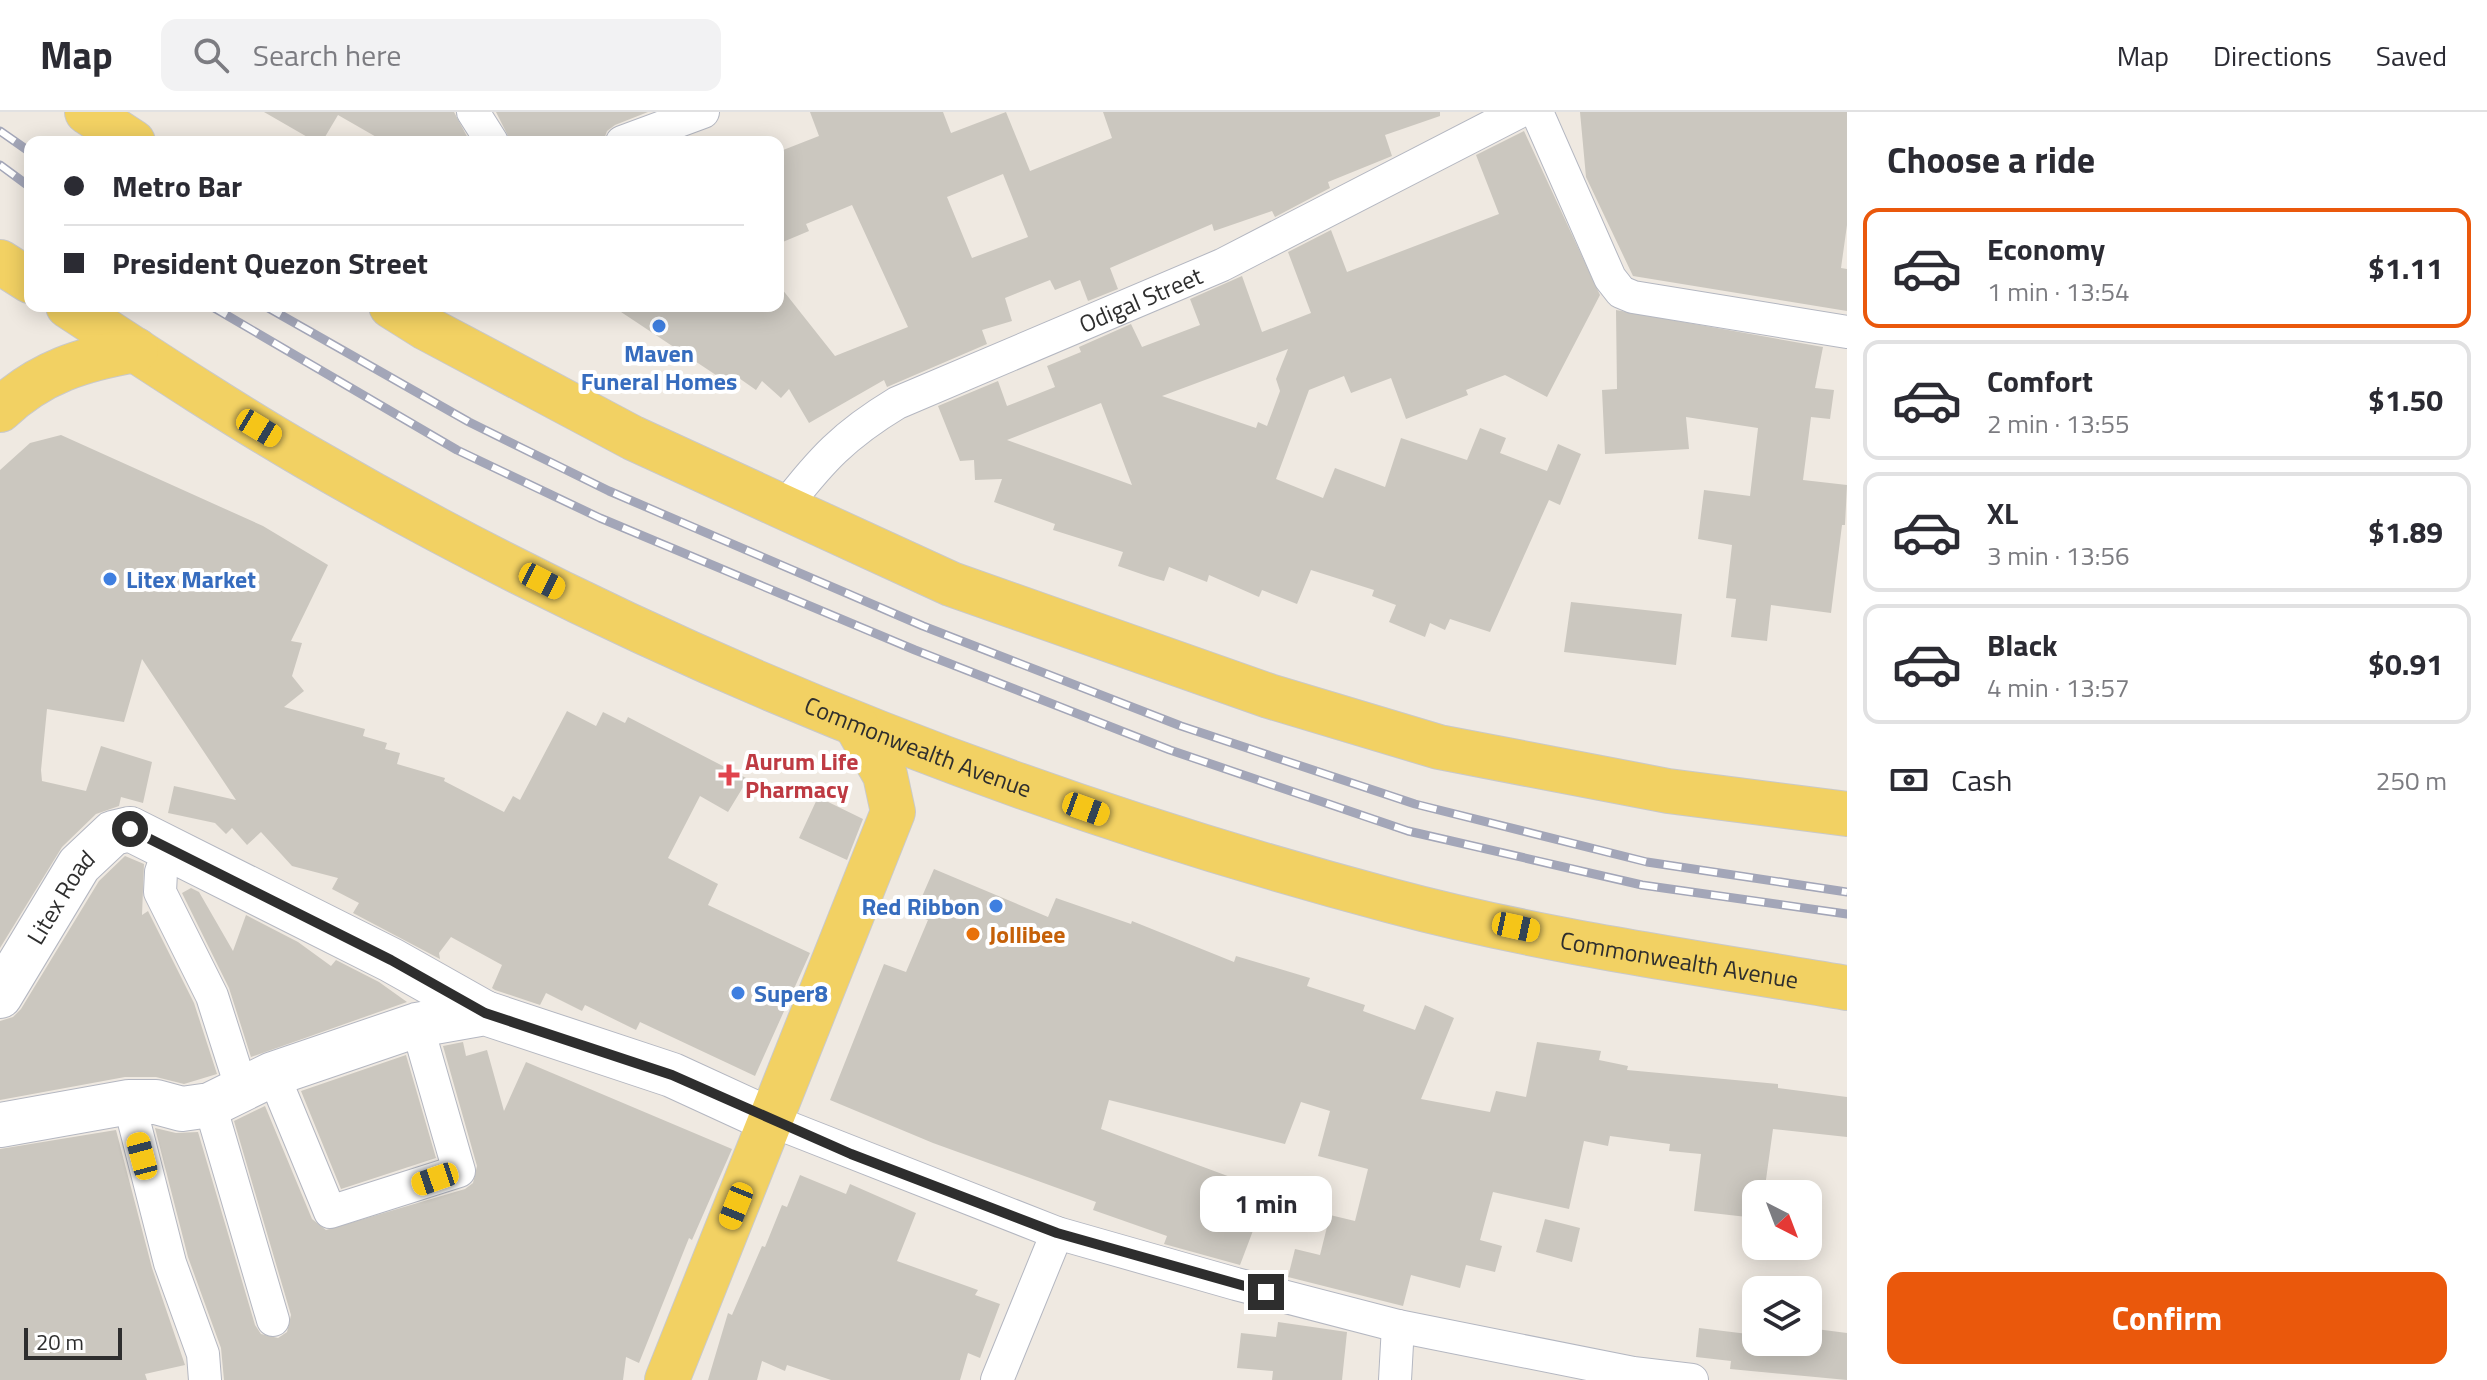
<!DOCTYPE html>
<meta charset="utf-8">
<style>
:root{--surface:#fff;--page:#f2f2f3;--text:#2b2b33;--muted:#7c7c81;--line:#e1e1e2;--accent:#ea580c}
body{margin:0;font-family:"Titillium Web",sans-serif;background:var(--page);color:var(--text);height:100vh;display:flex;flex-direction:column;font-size:30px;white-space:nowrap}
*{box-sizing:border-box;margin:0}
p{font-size:26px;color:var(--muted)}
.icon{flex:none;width:44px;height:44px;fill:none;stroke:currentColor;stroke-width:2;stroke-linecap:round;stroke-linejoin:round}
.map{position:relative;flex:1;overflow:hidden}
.panel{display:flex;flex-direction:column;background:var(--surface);width:640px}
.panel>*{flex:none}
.banner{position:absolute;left:24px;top:24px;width:760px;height:176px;border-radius:16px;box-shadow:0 4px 20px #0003;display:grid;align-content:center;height:176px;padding:0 40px;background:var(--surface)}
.needle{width:52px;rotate:138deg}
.tools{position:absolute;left:1742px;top:1068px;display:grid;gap:16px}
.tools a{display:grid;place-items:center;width:80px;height:80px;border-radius:16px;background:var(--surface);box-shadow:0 4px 20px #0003;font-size:40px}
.scale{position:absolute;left:24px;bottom:20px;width:98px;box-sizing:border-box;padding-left:8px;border:4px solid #2e2e2e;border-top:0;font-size:22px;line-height:28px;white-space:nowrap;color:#2e2e2e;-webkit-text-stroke:6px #fff;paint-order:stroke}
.end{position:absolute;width:36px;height:36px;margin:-18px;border:10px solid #2e2e2e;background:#fff;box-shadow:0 0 0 4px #fff}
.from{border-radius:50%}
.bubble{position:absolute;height:56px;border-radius:16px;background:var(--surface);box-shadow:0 4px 20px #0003;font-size:26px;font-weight:700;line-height:56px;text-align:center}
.car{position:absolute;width:24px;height:48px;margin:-24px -12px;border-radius:10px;box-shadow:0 0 6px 2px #0007;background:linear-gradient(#f5c518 24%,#345 0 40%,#f5c518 0 76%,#345 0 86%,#f5c518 0)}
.banner b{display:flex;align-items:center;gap:28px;height:76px;font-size:30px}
.banner b+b{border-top:2px solid var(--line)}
.banner i{width:20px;height:20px;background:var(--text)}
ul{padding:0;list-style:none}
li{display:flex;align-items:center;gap:24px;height:120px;margin:0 16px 12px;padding:0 24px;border:4px solid var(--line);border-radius:16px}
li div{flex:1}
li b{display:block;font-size:30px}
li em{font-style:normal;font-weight:700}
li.on{border-color:var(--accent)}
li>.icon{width:72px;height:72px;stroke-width:1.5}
h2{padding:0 40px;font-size:36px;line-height:96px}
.pay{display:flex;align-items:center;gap:20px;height:88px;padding:0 40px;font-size:30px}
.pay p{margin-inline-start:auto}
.cta{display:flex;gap:16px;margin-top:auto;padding:16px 40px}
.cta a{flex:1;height:92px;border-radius:16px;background:var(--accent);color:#fff;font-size:32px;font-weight:700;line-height:92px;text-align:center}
header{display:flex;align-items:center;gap:48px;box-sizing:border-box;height:112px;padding:0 40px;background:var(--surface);border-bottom:2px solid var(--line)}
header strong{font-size:38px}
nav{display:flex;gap:44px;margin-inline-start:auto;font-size:28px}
.search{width:560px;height:72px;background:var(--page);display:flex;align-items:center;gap:20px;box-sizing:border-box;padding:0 28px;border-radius:16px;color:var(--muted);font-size:30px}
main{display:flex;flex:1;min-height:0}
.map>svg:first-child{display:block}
</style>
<header>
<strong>Map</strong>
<div class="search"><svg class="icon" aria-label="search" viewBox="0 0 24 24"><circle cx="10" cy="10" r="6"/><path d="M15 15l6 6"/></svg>Search here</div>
<nav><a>Map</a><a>Directions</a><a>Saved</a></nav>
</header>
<main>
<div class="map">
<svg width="1847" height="1268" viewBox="0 0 1847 1268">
<rect width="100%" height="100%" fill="#efe9e1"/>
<!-- building -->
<path fill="#cbc7bf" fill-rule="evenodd" d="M 264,0 L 454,0 L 470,30 L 385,30 L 338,3 L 322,30 L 316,30 Z
M 496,0 L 648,0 L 615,13 L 607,19 L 603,30 L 511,30 Z
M 810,0 L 943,0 L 951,21 L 1006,0 L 1030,59 L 1112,26 L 1103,0 L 1440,0 L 1440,4 L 1385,23 L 1392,44 L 1328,70 L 1330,76 L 1275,105 L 1272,99 L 1214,119 L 1212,112 L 1110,156 L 1118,177 L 1088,189 L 1080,168 L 1055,178 L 1050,168 L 1005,186 L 1012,209 L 982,218 L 987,232 L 887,275 L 884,268 L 809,311 L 789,277 L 781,286 L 762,269 L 756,278 L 736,264 L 731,273 L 612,194 L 778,194 L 778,172 L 835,244 L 908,215 L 852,93 L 806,112 L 809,119 L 778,132 L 778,40 L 819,24 ZM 1003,62 L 1028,125 L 972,146 L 947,85 Z
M 1580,0 L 1847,0 L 1847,113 L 1841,156 L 1847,157 L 1847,199 L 1633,164 L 1586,65 Z
M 1524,19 L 1600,183 L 1547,285 L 1505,263 L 1466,278 L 1468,283 L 1406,307 L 1391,266 L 1351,281 L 1344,264 L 1309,278 L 1276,367 L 1323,386 L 1335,356 L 1385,375 L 1401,326 L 1467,348 L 1480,316 L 1506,326 L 1500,341 L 1547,359 L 1558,332 L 1581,342 L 1560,393 L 1549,388 L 1490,520 L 1450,507 L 1445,518 L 1430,511 L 1425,525 L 1389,510 L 1396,493 L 1372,484 L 1374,478 L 1311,458 L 1297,492 L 1262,478 L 1259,485 L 1209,463 L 1207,470 L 1169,455 L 1164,469 L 1150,465 L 1118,454 L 1123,440 L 1053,418 L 1055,412 L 994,390 L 1002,367 L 975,368 L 974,348 L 960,349 L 938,294 L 998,269 L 1007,294 L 1055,275 L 1047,254 L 1081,240 L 1079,235 L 1131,212 L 1142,235 L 1200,213 L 1190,187 L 1242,164 L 1262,220 L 1311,201 L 1288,140 L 1331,118 L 1347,160 L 1499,102 L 1476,43 ZM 1288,237 L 1276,267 L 1280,279 L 1267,314 L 1258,310 L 1256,316 L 1162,284 ZM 1101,291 L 1132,373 L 1007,328 Z
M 1616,198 L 1823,235 L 1815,276 L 1834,278 L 1830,307 L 1811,305 L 1803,368 L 1847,373 L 1845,413 L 1842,413 L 1831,501 L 1771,493 L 1767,529 L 1731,525 L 1736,487 L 1726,486 L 1732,433 L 1698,427 L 1704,378 L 1750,384 L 1758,316 L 1686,305 L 1689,337 L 1605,342 L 1602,278 L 1617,277 Z
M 61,323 L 263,414 L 328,453 L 291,529 L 302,531 L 292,564 L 304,579 L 284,595 L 365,617 L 363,624 L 387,631 L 385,637 L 400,641 L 397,652 L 445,666 L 444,669 L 504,700 L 513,684 L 520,688 L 567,599 L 596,614 L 603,600 L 625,611 L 628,605 L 748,667 L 728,700 L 700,684 L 668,746 L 718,772 L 708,793 L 810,841 L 755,964 L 640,910 L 636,918 L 585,893 L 582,899 L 546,881 L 540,893 L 495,878 L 492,876 L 502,853 L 451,825 L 439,841 L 440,847 L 353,801 L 359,791 L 332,777 L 338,766 L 292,754 L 261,720 L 247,733 L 232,716 L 226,722 L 215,711 L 168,701 L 174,674 L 236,688 L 142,547 L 124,610 L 47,597 L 41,658 L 42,669 L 86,679 L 101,634 L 152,650 L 143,691 L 121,685 L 119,694 L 96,702 L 62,735 L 0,836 L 0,358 L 30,331 Z
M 1571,490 L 1682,502 L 1676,553 L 1564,540 Z
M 818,685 L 863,707 L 847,748 L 799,726 Z
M 125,744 L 144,752 L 142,803 L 148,799 L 194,891 L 217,962 L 184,972 L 156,965 L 125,965 L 0,988 L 0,909 L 13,905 L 21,897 L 99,769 Z
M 934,757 L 1048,805 L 1056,786 L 1131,812 L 1132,809 L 1234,850 L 1236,844 L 1310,866 L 1307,874 L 1365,893 L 1363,899 L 1415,918 L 1425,893 L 1454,906 L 1421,987 L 1490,1000 L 1496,979 L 1526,985 L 1537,930 L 1601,939 L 1599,948 L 1628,954 L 1627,958 L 1778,972 L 1778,976 L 1847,985 L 1847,1025 L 1773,1017 L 1764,1082 L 1756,1082 L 1756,1106 L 1694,1099 L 1701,1042 L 1669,1039 L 1670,1032 L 1610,1024 L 1608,1034 L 1584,1029 L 1569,1097 L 1493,1080 L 1480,1128 L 1502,1134 L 1495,1160 L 1466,1153 L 1460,1176 L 1411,1163 L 1403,1194 L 1288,1165 L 1295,1137 L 1320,1143 L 1330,1103 L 1355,1109 L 1368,1057 L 1318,1044 L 1330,999 L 1301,990 L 1285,1032 L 1109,988 L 1101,1017 L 1268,1079 L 1240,1153 L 1164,1132 L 1167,1124 L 1093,1098 L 1096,1090 L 933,1031 L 830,988 L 884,852 L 906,860 L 928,808 L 914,803 Z
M 191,776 L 199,780 L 233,839 L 246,803 L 298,830 L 331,854 L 336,848 L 379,870 L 407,890 L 251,945 L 229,876 L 182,781 Z
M 463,930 L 466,944 L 487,938 L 504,999 L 526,950 L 732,1037 L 692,1128 L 689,1126 L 639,1251 L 626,1245 L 623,1268 L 224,1268 L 221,1236 L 188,1145 L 155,1016 L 176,1021 L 198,1020 L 255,1213 L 261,1222 L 278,1226 L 287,1220 L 291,1203 L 234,1009 L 265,994 L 312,1107 L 326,1118 L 465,1077 L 473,1071 L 477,1054 L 443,934 Z
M 406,943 L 436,1046 L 341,1077 L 301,979 Z
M 116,1018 L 152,1156 L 185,1253 L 145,1262 L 147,1268 L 0,1268 L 0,1037 Z
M 800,1063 L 846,1082 L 850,1072 L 916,1101 L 897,1149 L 978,1178 L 975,1183 L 1000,1192 L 980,1246 L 968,1241 L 960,1268 L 831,1268 L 787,1253 L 785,1259 L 762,1249 L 757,1268 L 708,1268 L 728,1201 L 732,1203 L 762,1134 L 765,1135 L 782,1093 L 787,1095 Z
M 1545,1107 L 1580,1116 L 1572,1150 L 1536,1140 Z
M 1278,1210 L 1347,1220 L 1342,1268 L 1272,1268 L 1273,1259 L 1237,1256 L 1241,1221 L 1276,1225 Z
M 1699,1216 L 1756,1223 L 1756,1230 L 1808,1230 L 1808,1216 L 1847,1221 L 1847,1268 L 1730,1257 L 1731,1249 L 1696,1245 Z"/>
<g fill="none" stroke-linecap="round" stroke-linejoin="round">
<!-- street casing -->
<g stroke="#b4b7c1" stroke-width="34">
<g id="street">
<path d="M 473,0 L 492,30"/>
<path d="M 1537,0 L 1610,166 L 1621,180 L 1633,185 L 1847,220"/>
<path d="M 622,30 L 703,0"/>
<path id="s1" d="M 784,396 C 821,348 844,323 897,291 L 1222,153 L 1519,0"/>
<path d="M 170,735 L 161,760 L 160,780 L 212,884 L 242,978"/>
<path d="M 273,962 L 330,1100 L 459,1059 L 417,913"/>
<path d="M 129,990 L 170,1151 L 203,1242 L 205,1268"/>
<path d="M 210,993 L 273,1208"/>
<path d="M 772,1009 L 1057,1121 L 1236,1172 L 1398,1214 L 1633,1261 L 1692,1268"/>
<path d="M 997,1268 L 1057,1121"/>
<path d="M 1395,1268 L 1398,1214"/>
</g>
</g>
<!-- secondary casing -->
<g stroke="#b4b7c1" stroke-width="46">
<g id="secondary">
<path id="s2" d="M 0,884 L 79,753 L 113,721 L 130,717 L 391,848 L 485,901"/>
<path d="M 0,1013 L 129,990 L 156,990 L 182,997 L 210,993 L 273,962 L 417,913 L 485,901 L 672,963 L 772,1009"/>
</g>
</g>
<!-- primary casing -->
<g stroke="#c9c9c9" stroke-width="46">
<g id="primary">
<path d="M 87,0 L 133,30"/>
<path d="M 0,150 L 30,169"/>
<path id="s3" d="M 68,194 C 146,245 224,297 305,344 C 644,541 1013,688 1392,789 C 1540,829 1695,850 1847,876"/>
<path d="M 391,194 L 426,216 L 633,326 L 951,472 L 1269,584 L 1439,635 L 1668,679 L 1847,702"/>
<path d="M 0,298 C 40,260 83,247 136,238"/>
<path d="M 667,1268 L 893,700 L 885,663 L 856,613"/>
</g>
</g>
<!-- street -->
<use href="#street" stroke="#fff" stroke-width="32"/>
<!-- secondary -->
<use href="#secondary" stroke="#fff" stroke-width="44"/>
<!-- primary -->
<use href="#primary" stroke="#f2d163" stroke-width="44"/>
<!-- rail casing -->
<g stroke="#a3a6b8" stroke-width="9">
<path id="rail" d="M 0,19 L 30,40
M 0,53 L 30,75
M 211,194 L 457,338 L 600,406 L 915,538 L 1170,638 L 1408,719 L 1642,773 L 1847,802
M 265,194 L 469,310 L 609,379 L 923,514 L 1181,614 L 1415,692 L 1647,750 L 1847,780"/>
</g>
<!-- rail -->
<use href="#rail" stroke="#fff" stroke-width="6" stroke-dasharray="18" stroke-linecap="butt"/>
</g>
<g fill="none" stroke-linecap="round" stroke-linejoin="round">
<!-- route -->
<path stroke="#2e2e2e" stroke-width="10" d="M 130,717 L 391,848 L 485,901 L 672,963 L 851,1042 L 1057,1121 L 1266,1180"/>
</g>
<!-- markers -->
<g fill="#3f7fe0" stroke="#fff" stroke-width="3">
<circle cx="659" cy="214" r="8"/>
<circle cx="110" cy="467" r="8"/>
<circle cx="996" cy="794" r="8"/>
<circle cx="738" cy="881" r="8"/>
</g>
<path fill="#e0444e" stroke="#fff" stroke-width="3" d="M725 651h8v8h8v8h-8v8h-8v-8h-8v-8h8z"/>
<circle fill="#e8710a" stroke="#fff" stroke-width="3" cx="973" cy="822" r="8"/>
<g text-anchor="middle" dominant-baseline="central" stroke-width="8" stroke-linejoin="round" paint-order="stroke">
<!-- street labels -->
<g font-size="24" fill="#2e2e2e" stroke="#fff">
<text stroke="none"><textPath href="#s1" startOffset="420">Odigal Street</textPath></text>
<text stroke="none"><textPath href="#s3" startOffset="960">Commonwealth Avenue</textPath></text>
<text stroke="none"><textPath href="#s2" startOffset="116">Litex Road</textPath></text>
<text stroke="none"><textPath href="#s3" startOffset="1752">Commonwealth Avenue</textPath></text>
</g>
<!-- shop labels -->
<g font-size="24" font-weight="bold" fill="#366cbe" stroke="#fff" text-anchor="start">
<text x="659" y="241" text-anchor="middle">Maven<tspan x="659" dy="28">Funeral Homes</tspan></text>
<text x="126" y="467">Litex Market</text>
<text x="980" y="794" text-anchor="end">Red Ribbon</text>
<text x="754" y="881">Super8</text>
</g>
<!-- health labels -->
<g font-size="24" font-weight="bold" fill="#be3a42" stroke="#fff" text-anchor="start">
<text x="745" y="649">Aurum Life<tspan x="745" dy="28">Pharmacy</tspan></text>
</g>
<!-- food labels -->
<g font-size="24" font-weight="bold" fill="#c56008" stroke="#fff" text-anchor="start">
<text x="989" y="822">Jollibee</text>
</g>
</g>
</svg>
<div class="tools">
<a><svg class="needle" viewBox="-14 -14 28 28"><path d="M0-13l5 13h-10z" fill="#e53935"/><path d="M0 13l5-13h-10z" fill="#7c7c81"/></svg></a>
<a><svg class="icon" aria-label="layers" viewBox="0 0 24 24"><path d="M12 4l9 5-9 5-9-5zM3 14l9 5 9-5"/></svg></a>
</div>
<div class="scale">20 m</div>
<i class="end from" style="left:130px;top:717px"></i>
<i class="end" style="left:1266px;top:1180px"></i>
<div class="bubble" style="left:1200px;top:1064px;width:132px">1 min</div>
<i class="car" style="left:259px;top:316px;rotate:121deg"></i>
<i class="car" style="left:542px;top:469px;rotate:117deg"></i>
<i class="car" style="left:1086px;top:697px;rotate:110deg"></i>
<i class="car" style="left:1516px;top:815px;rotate:102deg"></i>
<i class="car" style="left:142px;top:1044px;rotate:345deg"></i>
<i class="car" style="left:435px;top:1067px;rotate:251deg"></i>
<i class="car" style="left:736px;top:1094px;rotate:202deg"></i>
<div class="banner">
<b><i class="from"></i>Metro Bar</b>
<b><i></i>President Quezon Street</b>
</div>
</div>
<section class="panel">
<h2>Choose a ride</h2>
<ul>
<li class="on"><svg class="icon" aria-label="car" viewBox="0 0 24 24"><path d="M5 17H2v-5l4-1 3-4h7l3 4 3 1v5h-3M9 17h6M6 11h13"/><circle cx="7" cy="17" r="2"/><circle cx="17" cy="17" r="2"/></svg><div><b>Economy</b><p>1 min · 13:54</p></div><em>$1.11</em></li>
<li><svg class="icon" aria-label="car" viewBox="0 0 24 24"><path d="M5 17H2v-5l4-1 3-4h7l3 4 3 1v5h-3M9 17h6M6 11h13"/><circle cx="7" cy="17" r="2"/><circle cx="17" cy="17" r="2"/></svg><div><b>Comfort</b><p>2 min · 13:55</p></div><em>$1.50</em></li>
<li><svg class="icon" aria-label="car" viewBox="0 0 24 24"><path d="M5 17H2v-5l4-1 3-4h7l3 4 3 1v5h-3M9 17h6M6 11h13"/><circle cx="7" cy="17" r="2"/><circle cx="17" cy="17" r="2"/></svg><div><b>XL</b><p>3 min · 13:56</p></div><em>$1.89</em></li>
<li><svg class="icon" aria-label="car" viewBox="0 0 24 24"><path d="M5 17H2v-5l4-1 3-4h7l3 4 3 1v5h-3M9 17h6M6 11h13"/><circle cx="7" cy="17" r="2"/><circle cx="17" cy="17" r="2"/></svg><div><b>Black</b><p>4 min · 13:57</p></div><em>$0.91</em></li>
</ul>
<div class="pay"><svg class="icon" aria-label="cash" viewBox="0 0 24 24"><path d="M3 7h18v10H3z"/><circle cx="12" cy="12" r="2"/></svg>Cash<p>250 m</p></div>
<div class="cta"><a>Confirm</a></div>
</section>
</main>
